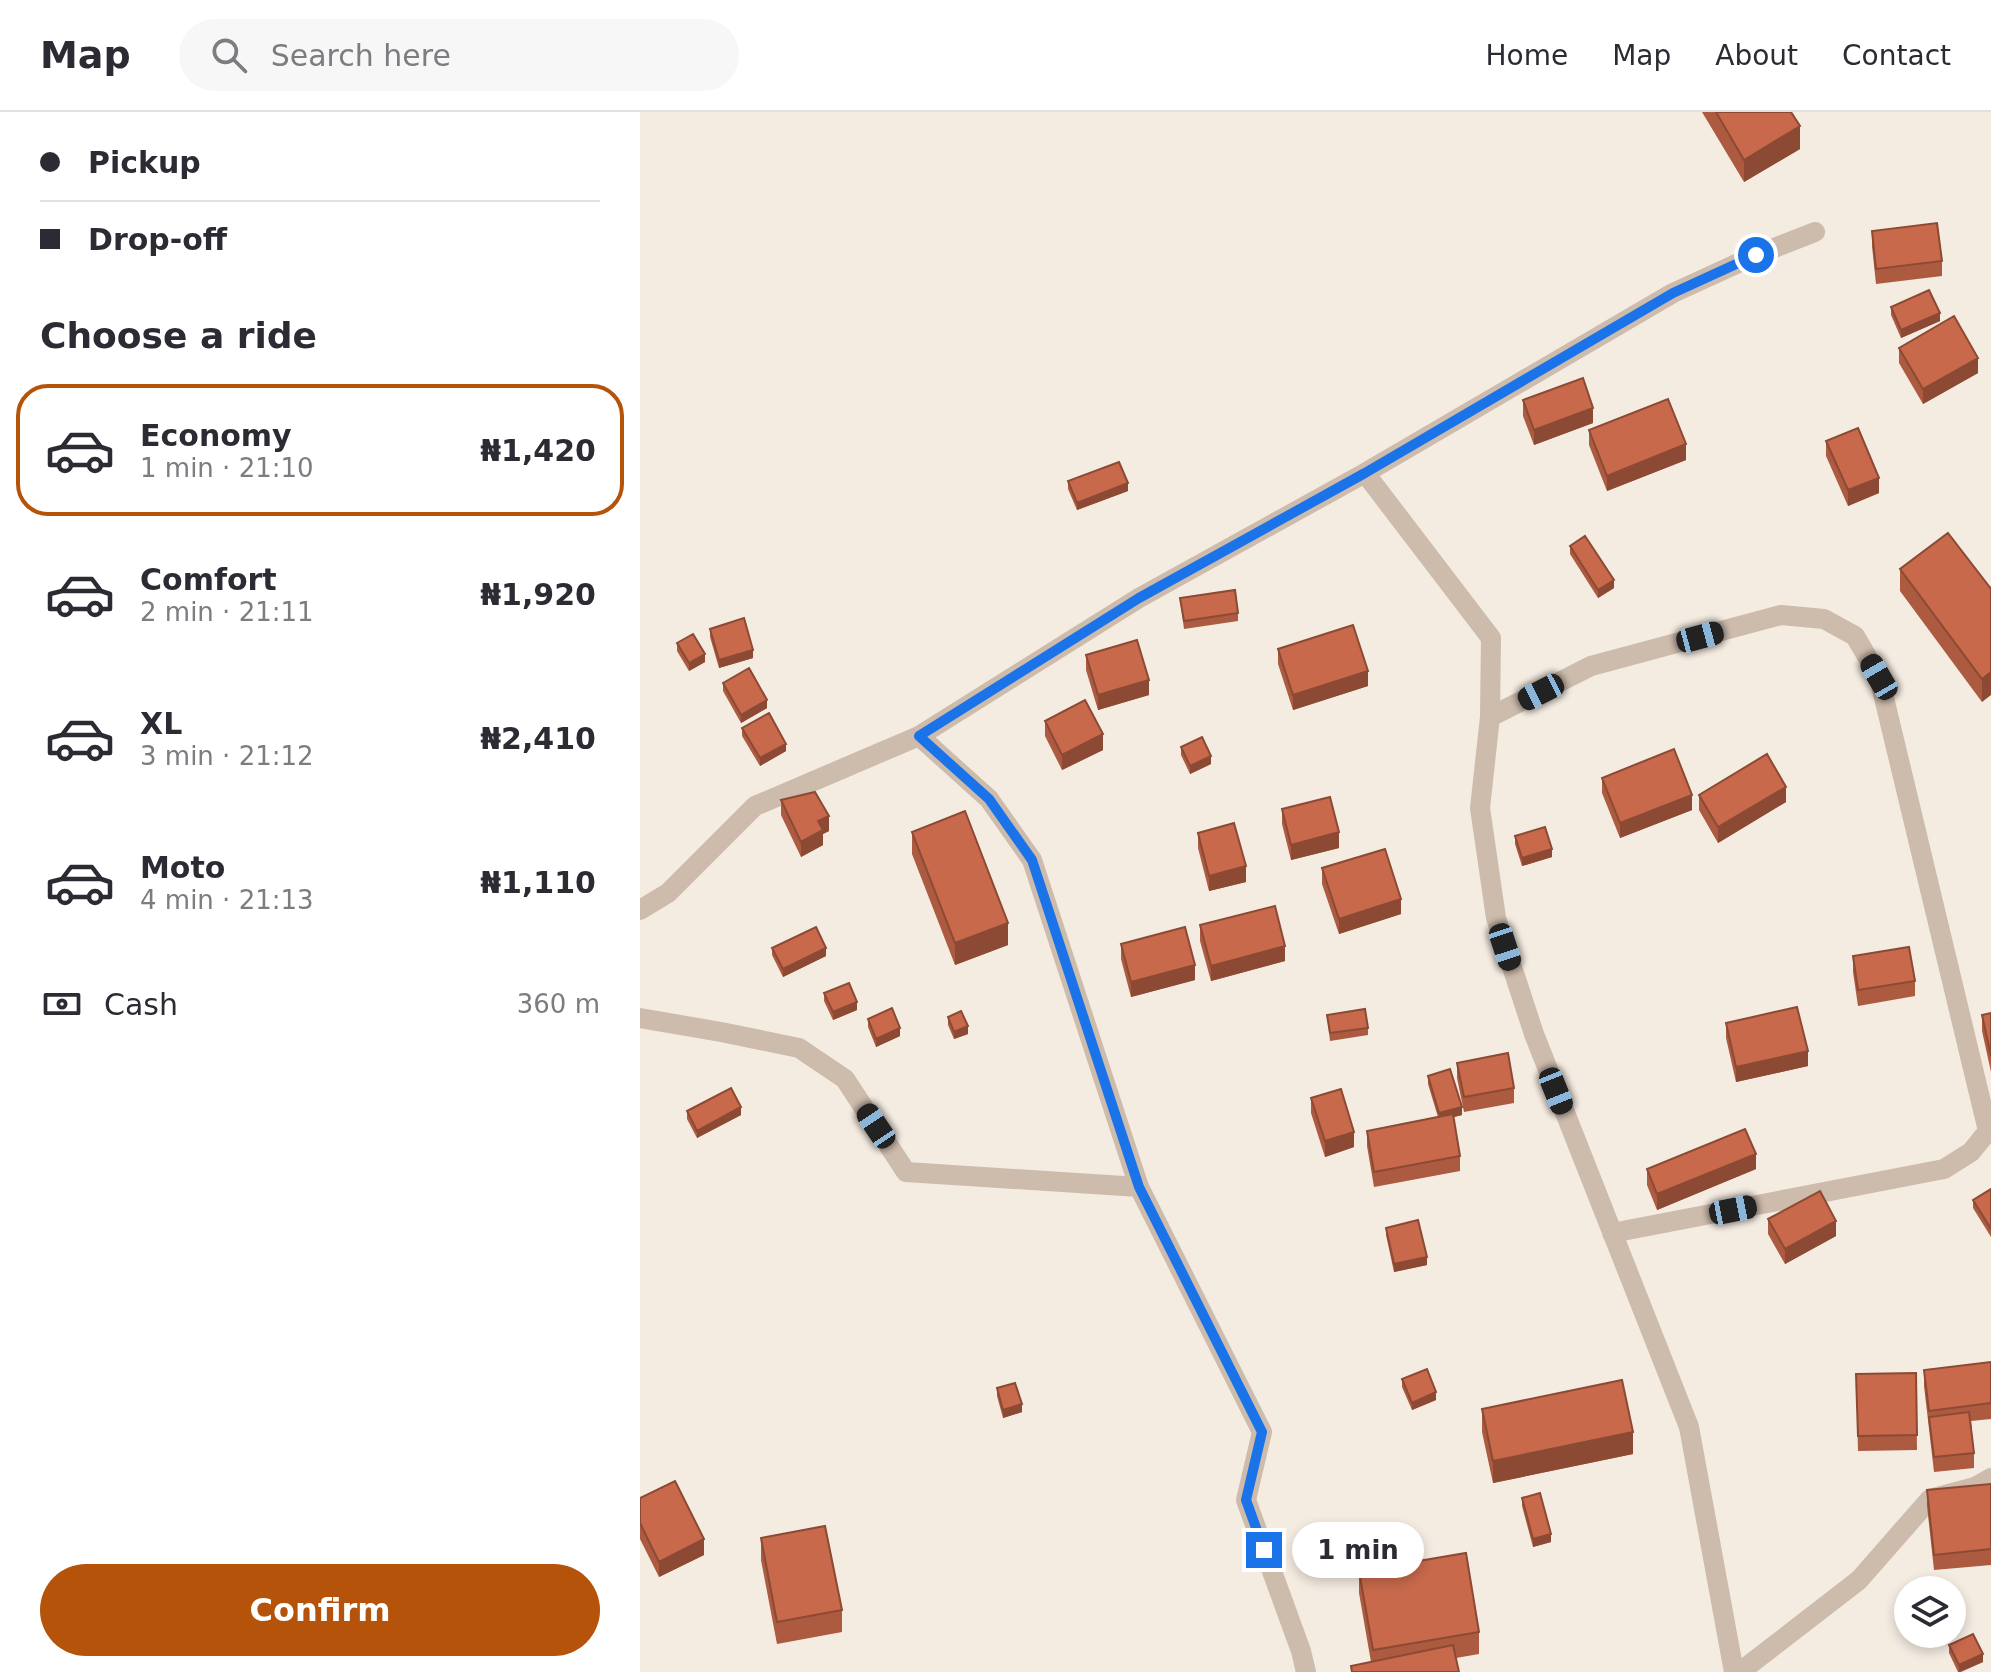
<!DOCTYPE html>
<meta charset="utf-8">
<style>
:root{--surface:#fff;--page:#f7f7f7;--text:#2b2b33;--muted:#7c7c81;--line:#e1e1e2;--accent:#b45309}
body{margin:0;font-family:"DejaVu Sans",sans-serif;background:var(--page);color:var(--text);height:100vh;display:flex;flex-direction:column;font-size:30px;white-space:nowrap}
*{box-sizing:border-box;margin:0}
p{font-size:26px;color:var(--muted)}
.icon{flex:none;width:44px;height:44px;fill:none;stroke:currentColor;stroke-width:2;stroke-linecap:round;stroke-linejoin:round}
.map{position:relative;flex:1;overflow:hidden}
.panel{display:flex;flex-direction:column;background:var(--surface);width:640px}
.panel>*{flex:none}
.banner{display:grid;align-content:center;height:176px;padding:0 40px;background:var(--surface)}
.controls{position:absolute;left:1254px;top:1464px;display:grid;gap:16px}
.controls a{display:grid;place-items:center;width:72px;height:72px;border-radius:50%;background:var(--surface);box-shadow:0 4px 12px #0003;font-size:40px}
.end{position:absolute;width:36px;height:36px;margin:-18px;border:10px solid #1a73e8;background:#fff;box-shadow:0 0 0 4px #fff}
.from{border-radius:50%}
.bubble{position:absolute;height:56px;border-radius:28px;background:var(--surface);box-shadow:0 4px 12px #0003;font-size:26px;font-weight:700;line-height:56px;text-align:center}
.car{position:absolute;width:24px;height:48px;margin:-24px -12px;border-radius:10px;box-shadow:0 0 6px 2px #0007;background:linear-gradient(#222 24%,#8ab4d8 0 40%,#222 0 76%,#8ab4d8 0 86%,#222 0)}
.banner b{display:flex;align-items:center;gap:28px;height:76px;font-size:30px}
.banner b+b{border-top:2px solid var(--line)}
.banner i{width:20px;height:20px;background:var(--text)}
ul{padding:0;list-style:none}
li{display:flex;align-items:center;gap:24px;height:132px;margin:0 16px 12px;padding:0 24px;border:4px solid transparent;border-radius:32px}
li div{flex:1}
li b{display:block;font-size:30px}
li em{font-style:normal;font-weight:700}
li.active{border-color:var(--accent)}
li>.icon{width:72px;height:72px;stroke-width:1.5}
h2{padding:0 40px;font-size:36px;line-height:96px}
.pay{display:flex;align-items:center;gap:20px;height:88px;padding:0 40px;font-size:30px}
.pay p{margin-inline-start:auto}
.button{display:flex;gap:16px;margin-top:auto;padding:16px 40px}
.button a{flex:1;height:92px;border-radius:48px;background:var(--accent);color:#fff;font-size:32px;font-weight:700;line-height:92px;text-align:center}
header{display:flex;align-items:center;gap:48px;box-sizing:border-box;height:112px;padding:0 40px;background:var(--surface);border-bottom:2px solid var(--line)}
header strong{font-size:38px}
nav{display:flex;gap:44px;margin-inline-start:auto;font-size:28px}
.search{width:560px;height:72px;background:var(--page);display:flex;align-items:center;gap:20px;box-sizing:border-box;padding:0 28px;border-radius:44px;color:var(--muted);font-size:30px}
main{display:flex;flex:1;min-height:0}
.map>svg:first-child{display:block}
</style>
<header>
<strong>Map</strong>
<div class="search"><svg class="icon" aria-label="search" viewBox="0 0 24 24"><circle cx="10" cy="10" r="6"/><path d="M15 15l6 6"/></svg>Search here</div>
<nav><a>Home</a><a>Map</a><a>About</a><a>Contact</a></nav>
</header>
<main>
<section class="panel">
<div class="banner">
<b><i class="from"></i>Pickup</b>
<b><i></i>Drop-off</b>
</div>
<h2>Choose a ride</h2>
<ul>
<li class="active"><svg class="icon" aria-label="car" viewBox="0 0 24 24"><path d="M5 17H2v-5l4-1 3-4h7l3 4 3 1v5h-3M9 17h6M6 11h13"/><circle cx="7" cy="17" r="2"/><circle cx="17" cy="17" r="2"/></svg><div><b>Economy</b><p>1 min · 21:10</p></div><em>₦1,420</em></li>
<li><svg class="icon" aria-label="car" viewBox="0 0 24 24"><path d="M5 17H2v-5l4-1 3-4h7l3 4 3 1v5h-3M9 17h6M6 11h13"/><circle cx="7" cy="17" r="2"/><circle cx="17" cy="17" r="2"/></svg><div><b>Comfort</b><p>2 min · 21:11</p></div><em>₦1,920</em></li>
<li><svg class="icon" aria-label="car" viewBox="0 0 24 24"><path d="M5 17H2v-5l4-1 3-4h7l3 4 3 1v5h-3M9 17h6M6 11h13"/><circle cx="7" cy="17" r="2"/><circle cx="17" cy="17" r="2"/></svg><div><b>XL</b><p>3 min · 21:12</p></div><em>₦2,410</em></li>
<li><svg class="icon" aria-label="car" viewBox="0 0 24 24"><path d="M5 17H2v-5l4-1 3-4h7l3 4 3 1v5h-3M9 17h6M6 11h13"/><circle cx="7" cy="17" r="2"/><circle cx="17" cy="17" r="2"/></svg><div><b>Moto</b><p>4 min · 21:13</p></div><em>₦1,110</em></li>
</ul>
<div class="pay"><svg class="icon" aria-label="cash" viewBox="0 0 24 24"><path d="M3 7h18v10H3z"/><circle cx="12" cy="12" r="2"/></svg>Cash<p>360 m</p></div>
<div class="button"><a>Confirm</a></div>
</section>
<div class="map">
<svg width="1351" height="1560" viewBox="0 0 1351 1560">
<rect width="100%" height="100%" fill="#f4ebe1"/>
<g fill="none" stroke-linecap="round" stroke-linejoin="round">
<!-- minor -->
<path stroke="#cdbbac" stroke-width="20" d="M 725,361 L 851,526 L 850,605 L 840,696 L 856,806 L 894,922 L 1049,1315 L 1094,1560
M 850,605 L 951,554 L 1141,503 L 1184,507 L 1215,524 L 1239,565 L 1348,1019 L 1331,1040 L 1304,1057 L 972,1121
M 279,624 L 349,687 L 392,748 L 499,1075 L 622,1320 L 606,1388 L 661,1539 L 666,1560
M 0,798 L 28,781 L 115,694 L 279,624 L 499,486 L 725,361 L 1033,181 L 1116,143 L 1175,120
M 0,906 L 81,920 L 159,936 L 205,967 L 266,1060 L 499,1075
M 1100,1560 L 1219,1468 L 1290,1387 L 1335,1375 L 1351,1366"/>
</g>
<!-- wall -->
<path fill="#ac5a40" d="M 1062,0 L 1151,0 L 1160,37 L 1104,70 Z
M 1232,119 L 1302,149 L 1302,164 L 1236,172 L 1232,134 Z
M 1251,195 L 1300,209 L 1261,226 L 1251,203 Z
M 1259,236 L 1338,261 L 1283,292 L 1259,251 Z
M 883,288 L 953,311 L 894,333 L 883,304 Z
M 949,318 L 1046,348 L 967,379 L 949,333 Z
M 1186,329 L 1239,381 L 1208,394 L 1186,344 Z
M 428,369 L 488,379 L 437,398 L 428,377 Z
M 930,434 L 974,476 L 958,486 L 930,442 Z
M 1260,457 L 1351,477 L 1342,590 L 1260,479 Z
M 540,486 L 598,501 L 598,509 L 544,517 Z
M 70,517 L 113,546 L 79,556 L 70,525 Z
M 37,531 L 65,550 L 49,559 L 37,539 Z
M 638,537 L 728,574 L 653,598 L 638,552 Z
M 446,543 L 509,583 L 458,598 L 446,558 Z
M 83,571 L 127,596 L 101,611 L 83,579 Z
M 405,609 L 463,638 L 422,658 L 405,624 Z
M 102,616 L 146,639 L 120,654 L 102,624 Z
M 541,635 L 571,652 L 550,662 L 541,643 Z
M 962,666 L 1052,698 L 980,726 L 962,681 Z
M 1059,683 L 1146,690 L 1078,731 L 1059,698 Z
M 141,688 L 189,719 L 183,722 L 183,733 L 161,745 L 141,703 Z
M 642,697 L 699,736 L 651,748 L 642,712 Z
M 272,720 L 368,833 L 315,853 L 272,742 Z
M 558,721 L 606,770 L 569,779 L 558,736 Z
M 875,724 L 912,745 L 882,754 L 875,732 Z
M 682,756 L 761,802 L 699,822 L 682,772 Z
M 560,813 L 645,849 L 571,869 L 560,829 Z
M 481,832 L 555,868 L 491,885 L 481,847 Z
M 132,836 L 186,844 L 143,865 L 132,843 Z
M 1213,844 L 1275,869 L 1275,884 L 1218,894 L 1213,860 Z
M 184,881 L 217,898 L 193,908 L 184,889 Z
M 1351,901 L 1351,960 L 1342,919 L 1342,903 Z
M 687,903 L 728,916 L 728,923 L 690,929 Z
M 308,905 L 328,922 L 314,927 L 308,913 Z
M 228,907 L 260,924 L 236,935 L 228,915 Z
M 1086,911 L 1168,954 L 1096,970 L 1086,926 Z
M 817,951 L 874,976 L 874,991 L 824,1000 L 817,966 Z
M 788,964 L 822,1003 L 813,1005 L 820,1044 L 820,1059 L 734,1075 L 727,1034 L 727,1019 L 798,1005 L 788,972 Z
M 671,986 L 714,1035 L 685,1045 L 671,1001 Z
M 47,999 L 101,1003 L 57,1026 L 47,1007 Z
M 1007,1057 L 1116,1057 L 1017,1098 L 1007,1073 Z
M 1351,1077 L 1351,1125 L 1333,1096 L 1333,1088 Z
M 1128,1107 L 1196,1124 L 1145,1152 L 1128,1122 Z
M 746,1116 L 787,1153 L 754,1160 L 746,1123 Z
M 1351,1250 L 1351,1307 L 1331,1309 L 1334,1341 L 1334,1356 L 1294,1360 L 1284,1274 L 1284,1258 Z
M 1276,1261 L 1277,1338 L 1218,1339 L 1216,1262 Z
M 762,1267 L 796,1288 L 772,1298 L 762,1275 Z
M 357,1276 L 382,1300 L 363,1306 L 357,1284 Z
M 842,1297 L 993,1342 L 853,1371 L 842,1320 Z
M 1351,1372 L 1351,1453 L 1294,1458 L 1287,1394 L 1287,1378 Z
M 0,1386 L 64,1443 L 19,1465 L 0,1427 Z
M 882,1386 L 911,1430 L 893,1435 L 882,1394 Z
M 121,1426 L 202,1498 L 202,1520 L 137,1532 L 121,1448 Z
M 719,1459 L 839,1520 L 839,1542 L 816,1546 L 819,1560 L 711,1560 L 711,1554 L 731,1550 L 719,1481 Z
M 1309,1533 L 1343,1550 L 1321,1560 L 1318,1560 L 1309,1541 Z"/>
<!-- shaded-wall -->
<path fill="#8c4a34" d="M 1160,14 L 1160,37 L 1104,70 L 1104,48 Z
M 1300,201 L 1300,209 L 1261,226 L 1261,218 Z
M 1338,246 L 1338,261 L 1283,292 L 1283,277 Z
M 953,296 L 953,311 L 894,333 L 894,318 Z
M 1046,332 L 1046,348 L 967,379 L 967,364 Z
M 1239,366 L 1239,381 L 1208,394 L 1208,378 Z
M 488,371 L 488,379 L 437,398 L 437,391 Z
M 974,468 L 974,476 L 958,486 L 958,478 Z
M 113,538 L 113,546 L 79,556 L 79,548 Z
M 65,542 L 65,550 L 49,559 L 49,551 Z
M 728,559 L 728,574 L 653,598 L 653,583 Z
M 1351,560 L 1351,583 L 1342,590 L 1342,567 Z
M 509,568 L 509,583 L 458,598 L 458,583 Z
M 127,588 L 127,596 L 101,611 L 101,603 Z
M 463,622 L 463,638 L 422,658 L 422,643 Z
M 146,632 L 146,639 L 120,654 L 120,646 Z
M 571,644 L 571,652 L 550,662 L 550,654 Z
M 1146,675 L 1146,690 L 1078,731 L 1078,715 Z
M 1052,683 L 1052,698 L 980,726 L 980,711 Z
M 189,704 L 189,719 L 183,722 L 183,733 L 161,745 L 161,730 L 178,709 Z
M 699,720 L 699,736 L 651,748 L 651,733 Z
M 912,737 L 912,745 L 882,754 L 882,746 Z
M 606,754 L 606,770 L 569,779 L 569,764 Z
M 761,787 L 761,802 L 699,822 L 699,807 Z
M 368,811 L 368,833 L 315,853 L 315,831 Z
M 645,834 L 645,849 L 571,869 L 571,854 Z
M 186,836 L 186,844 L 143,865 L 143,857 Z
M 555,853 L 555,868 L 491,885 L 491,870 Z
M 217,890 L 217,898 L 193,908 L 193,900 Z
M 328,914 L 328,922 L 314,927 L 314,920 Z
M 260,916 L 260,924 L 236,935 L 236,927 Z
M 1168,939 L 1168,954 L 1096,970 L 1096,955 Z
M 101,995 L 101,1003 L 57,1026 L 57,1019 Z
M 822,995 L 822,1003 L 799,1009 L 799,1001 Z
M 714,1020 L 714,1035 L 685,1045 L 685,1029 Z
M 1116,1042 L 1116,1057 L 1017,1098 L 1017,1082 Z
M 1196,1109 L 1196,1124 L 1145,1152 L 1145,1137 Z
M 787,1145 L 787,1153 L 754,1160 L 754,1152 Z
M 796,1280 L 796,1288 L 772,1298 L 772,1291 Z
M 382,1292 L 382,1300 L 363,1306 L 363,1298 Z
M 993,1320 L 993,1342 L 853,1371 L 853,1349 Z
M 911,1422 L 911,1430 L 893,1435 L 893,1427 Z
M 64,1427 L 64,1443 L 19,1465 L 19,1450 Z
M 1343,1542 L 1343,1550 L 1319,1560 L 1319,1553 Z"/>
<!-- building -->
<path fill="#c8694b" stroke="#8c4a34" stroke-width="2" d="M 1076,0 L 1151,0 L 1160,14 L 1104,48 Z
M 1297,111 L 1302,149 L 1236,157 L 1232,119 Z
M 1289,178 L 1300,201 L 1261,218 L 1251,195 Z
M 1314,204 L 1338,246 L 1283,277 L 1259,236 Z
M 943,266 L 953,296 L 894,318 L 883,288 Z
M 1028,287 L 1046,332 L 967,364 L 949,318 Z
M 1218,316 L 1239,366 L 1208,378 L 1186,329 Z
M 479,350 L 488,371 L 437,391 L 428,369 Z
M 1308,421 L 1351,477 L 1351,560 L 1342,567 L 1260,457 Z
M 945,424 L 974,468 L 958,478 L 930,434 Z
M 595,478 L 598,501 L 544,509 L 540,486 Z
M 104,506 L 113,538 L 79,548 L 70,517 Z
M 713,513 L 728,559 L 653,583 L 638,537 Z
M 53,522 L 65,542 L 49,551 L 37,531 Z
M 497,528 L 509,568 L 458,583 L 446,543 Z
M 109,556 L 127,588 L 101,603 L 83,571 Z
M 445,588 L 463,622 L 422,643 L 405,609 Z
M 129,601 L 146,632 L 120,646 L 102,616 Z
M 562,625 L 571,644 L 550,654 L 541,635 Z
M 1034,637 L 1052,683 L 980,711 L 962,666 Z
M 1127,642 L 1146,675 L 1078,715 L 1059,683 Z
M 175,680 L 189,704 L 178,709 L 183,718 L 161,730 L 141,688 Z
M 690,685 L 699,720 L 651,733 L 642,697 Z
M 325,699 L 368,811 L 315,831 L 272,720 Z
M 594,711 L 606,754 L 569,764 L 558,721 Z
M 905,715 L 912,737 L 882,746 L 875,724 Z
M 745,737 L 761,787 L 699,807 L 682,756 Z
M 635,794 L 645,834 L 571,854 L 560,813 Z
M 176,815 L 186,836 L 143,857 L 132,836 Z
M 545,815 L 555,853 L 491,870 L 481,832 Z
M 1269,835 L 1275,869 L 1218,878 L 1213,844 Z
M 209,871 L 217,890 L 193,900 L 184,881 Z
M 1157,895 L 1168,939 L 1096,955 L 1086,911 Z
M 252,896 L 260,916 L 236,927 L 228,907 Z
M 725,897 L 728,916 L 690,921 L 687,903 Z
M 321,899 L 328,914 L 314,920 L 308,905 Z
M 1351,901 L 1351,944 L 1342,903 Z
M 868,941 L 874,976 L 824,985 L 817,951 Z
M 810,957 L 822,995 L 799,1001 L 788,964 Z
M 91,976 L 101,995 L 57,1019 L 47,999 Z
M 701,977 L 714,1020 L 685,1029 L 671,986 Z
M 813,1002 L 820,1044 L 734,1060 L 727,1019 Z
M 1105,1017 L 1116,1042 L 1017,1082 L 1007,1057 Z
M 1351,1077 L 1351,1117 L 1333,1088 Z
M 1180,1079 L 1196,1109 L 1145,1137 L 1128,1107 Z
M 778,1108 L 787,1145 L 754,1152 L 746,1116 Z
M 1351,1250 L 1351,1291 L 1289,1299 L 1284,1258 Z
M 787,1257 L 796,1280 L 772,1291 L 762,1267 Z
M 1276,1261 L 1277,1323 L 1218,1324 L 1216,1262 Z
M 982,1268 L 993,1320 L 853,1349 L 842,1297 Z
M 375,1271 L 382,1292 L 363,1298 L 357,1276 Z
M 1329,1300 L 1334,1341 L 1294,1345 L 1289,1305 Z
M 35,1369 L 64,1427 L 19,1450 L 0,1411 L 0,1386 Z
M 1351,1372 L 1351,1437 L 1294,1443 L 1287,1378 Z
M 900,1381 L 911,1422 L 893,1427 L 882,1386 Z
M 185,1414 L 202,1498 L 137,1510 L 121,1426 Z
M 826,1441 L 839,1520 L 733,1538 L 719,1459 Z
M 1333,1522 L 1343,1542 L 1319,1553 L 1309,1533 Z
M 813,1533 L 819,1560 L 712,1560 L 711,1554 Z"/>
<g fill="none" stroke-linecap="round" stroke-linejoin="round">
<!-- route -->
<path stroke="#1a73e8" stroke-width="10" d="M 624,1438 L 606,1388 L 622,1320 L 499,1075 L 392,748 L 349,687 L 279,624 L 499,486 L 725,361 L 1033,181 L 1116,143"/>
</g>
</svg>
<div class="controls">
<a><svg class="icon" aria-label="layers" viewBox="0 0 24 24"><path d="M12 4l9 5-9 5-9-5zM3 14l9 5 9-5"/></svg></a>
</div>
<i class="end from" style="left:1116px;top:143px"></i>
<i class="end" style="left:624px;top:1438px"></i>
<div class="bubble" style="left:652px;top:1410px;width:132px">1 min</div>
<i class="car" style="left:1060px;top:525px;rotate:75deg"></i>
<i class="car" style="left:1239px;top:565px;rotate:330deg"></i>
<i class="car" style="left:901px;top:580px;rotate:243deg"></i>
<i class="car" style="left:865px;top:835px;rotate:162deg"></i>
<i class="car" style="left:916px;top:979px;rotate:158deg"></i>
<i class="car" style="left:236px;top:1014px;rotate:326deg"></i>
<i class="car" style="left:1093px;top:1098px;rotate:79deg"></i>
</div>
</main>
